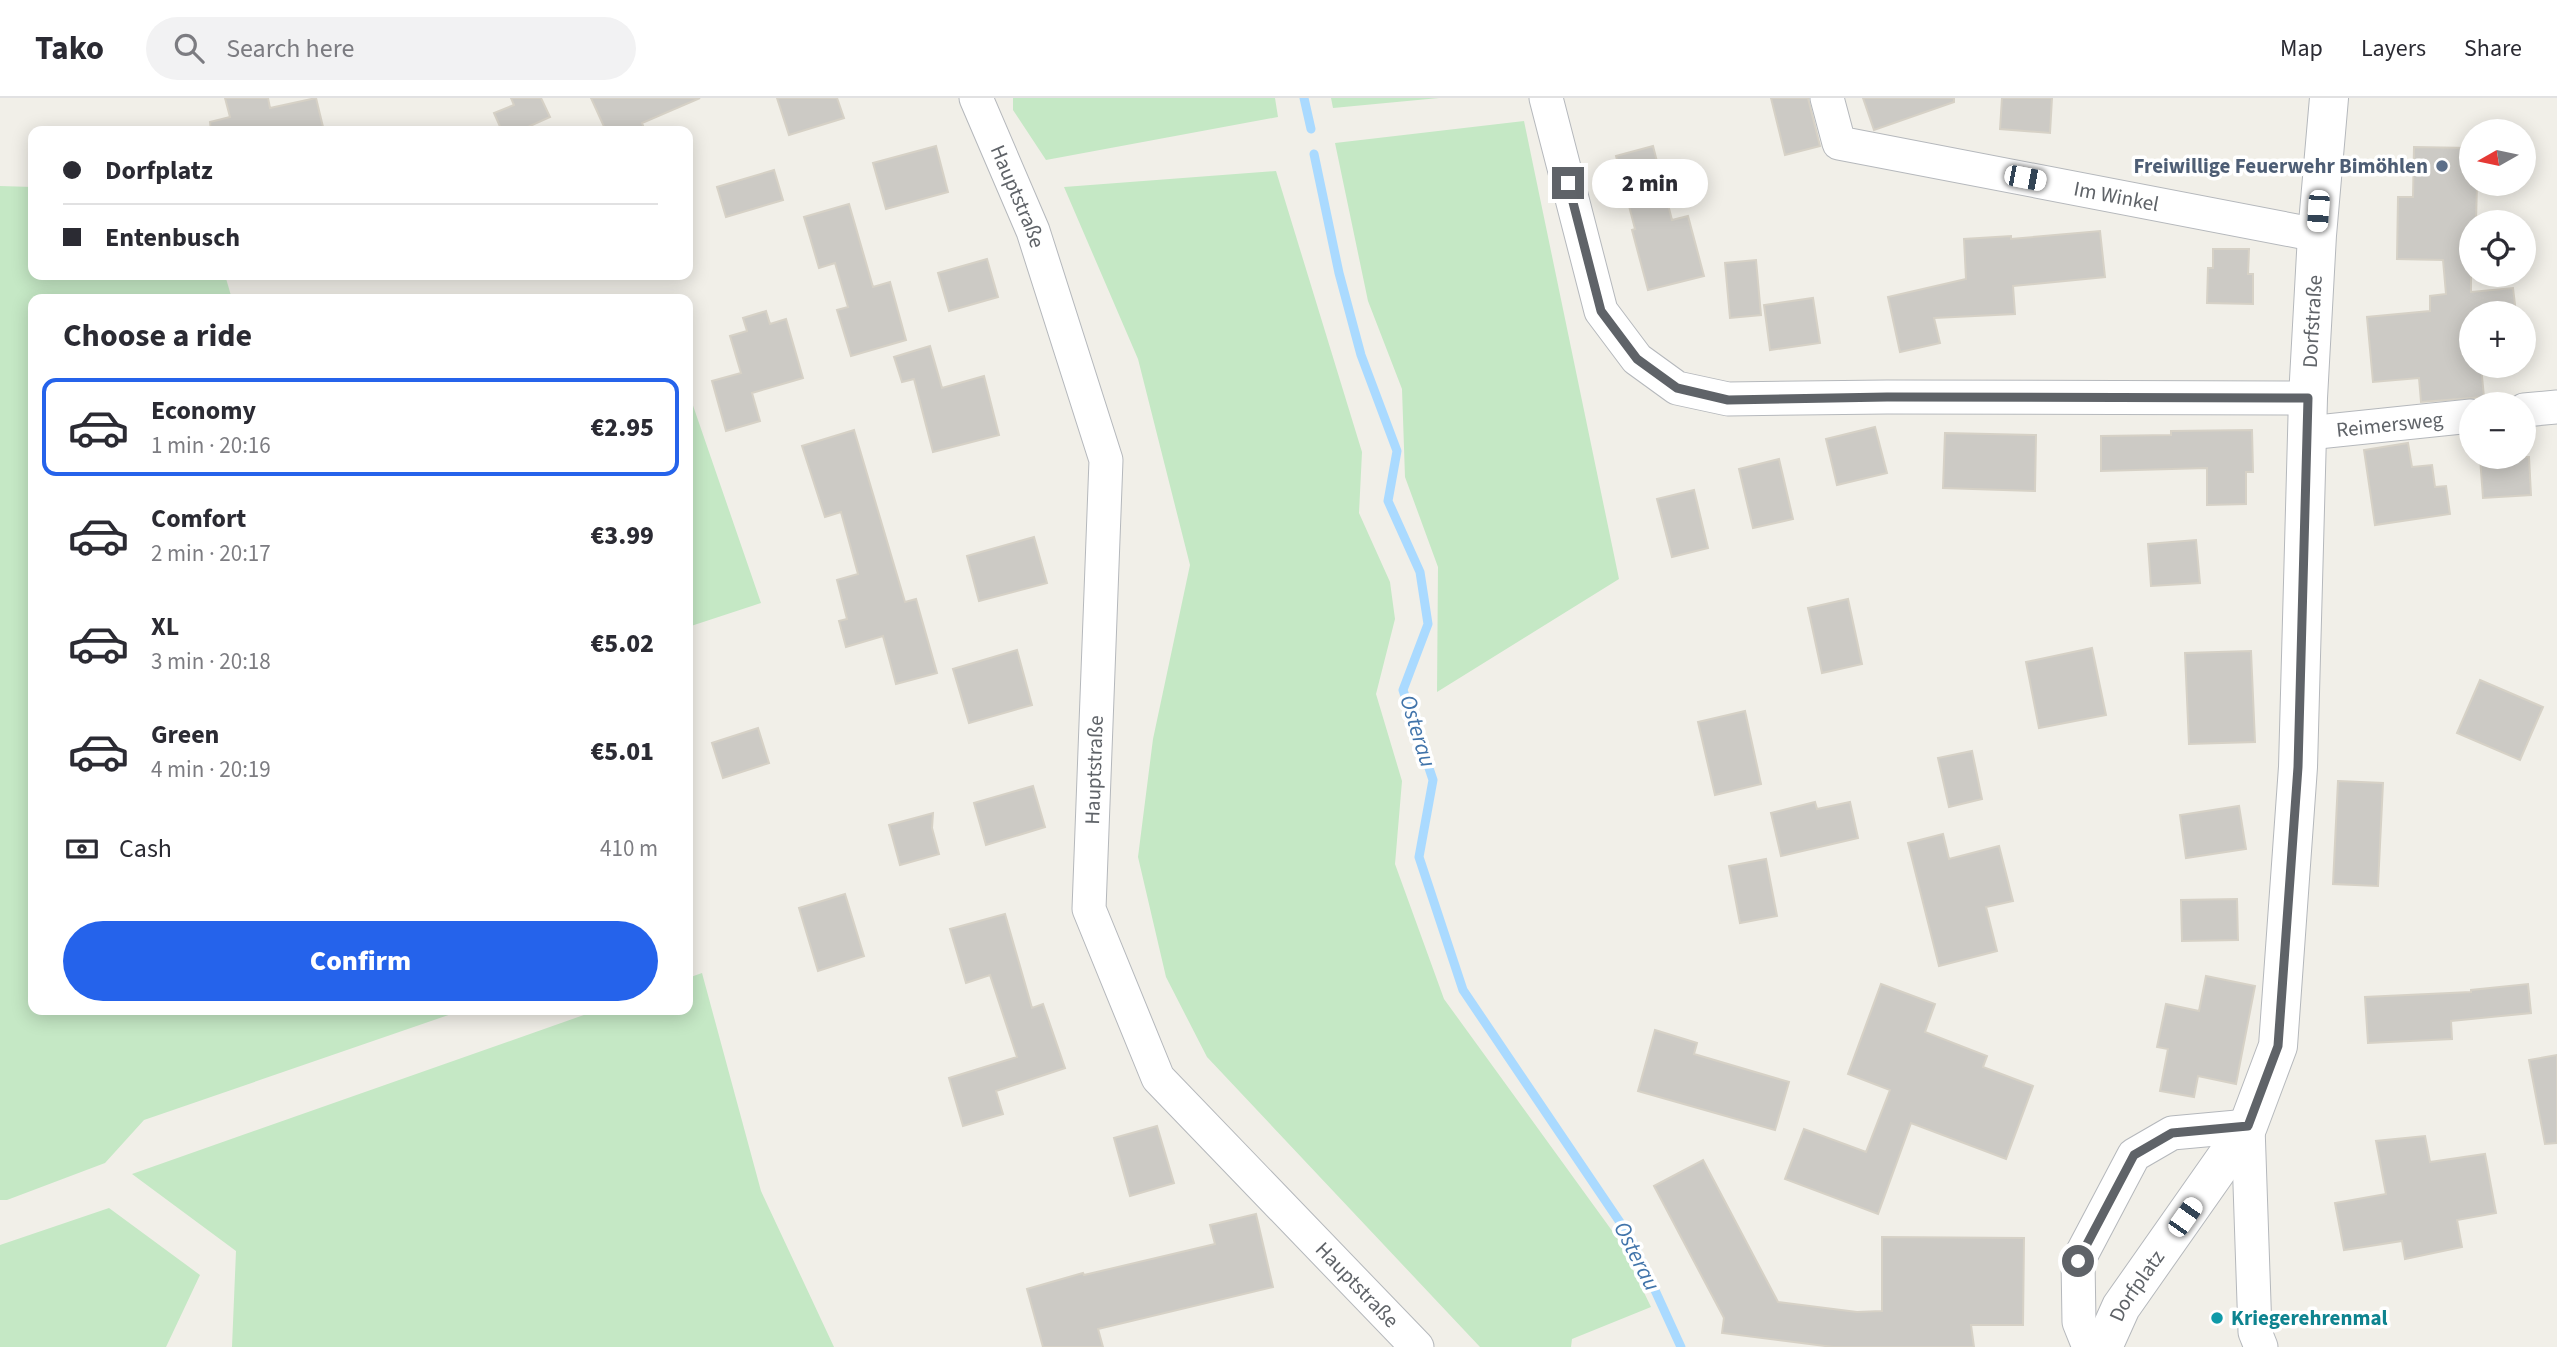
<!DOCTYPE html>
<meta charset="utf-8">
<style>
:root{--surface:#fff;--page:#f2f2f3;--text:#2b2b33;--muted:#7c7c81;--line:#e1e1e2;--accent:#2563eb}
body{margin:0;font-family:"Source Sans 3",sans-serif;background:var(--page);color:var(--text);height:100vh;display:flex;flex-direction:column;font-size:26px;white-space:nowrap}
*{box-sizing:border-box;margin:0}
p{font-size:23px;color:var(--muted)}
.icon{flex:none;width:38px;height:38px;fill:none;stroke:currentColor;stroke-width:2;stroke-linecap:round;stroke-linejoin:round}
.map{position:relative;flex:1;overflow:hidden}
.sheet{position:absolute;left:28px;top:196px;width:665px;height:721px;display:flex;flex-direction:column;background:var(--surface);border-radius:14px;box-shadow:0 4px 18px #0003}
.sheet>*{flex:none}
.top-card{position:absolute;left:28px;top:28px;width:665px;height:154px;border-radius:14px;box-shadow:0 4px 18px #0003;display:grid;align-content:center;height:154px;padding:0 35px;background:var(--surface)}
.needle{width:46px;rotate:261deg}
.fabs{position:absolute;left:2459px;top:21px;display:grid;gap:14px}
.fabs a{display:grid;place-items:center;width:77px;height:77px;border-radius:50%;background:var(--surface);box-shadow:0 4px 18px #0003;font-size:35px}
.end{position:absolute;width:32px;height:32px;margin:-16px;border:9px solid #5f6368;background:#fff;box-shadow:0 0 0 4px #fff}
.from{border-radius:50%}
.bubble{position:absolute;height:49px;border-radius:24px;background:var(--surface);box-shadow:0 4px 18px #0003;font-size:23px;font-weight:800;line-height:49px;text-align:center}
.car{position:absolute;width:21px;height:42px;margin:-21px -10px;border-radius:9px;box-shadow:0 0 5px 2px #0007;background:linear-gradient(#fff 24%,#345 0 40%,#fff 0 76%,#345 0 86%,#fff 0)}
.top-card b{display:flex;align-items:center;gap:24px;height:66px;font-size:26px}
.top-card b+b{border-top:2px solid var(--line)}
.top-card i{width:18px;height:18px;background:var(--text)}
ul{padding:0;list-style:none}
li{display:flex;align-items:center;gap:21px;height:98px;margin:0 14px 10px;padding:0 21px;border:4px solid transparent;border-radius:14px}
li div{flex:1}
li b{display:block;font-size:26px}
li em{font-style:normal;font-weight:800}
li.selected{border-color:var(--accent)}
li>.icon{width:63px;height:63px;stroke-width:1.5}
h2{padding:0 35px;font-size:32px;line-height:84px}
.pay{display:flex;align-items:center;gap:18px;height:77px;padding:0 35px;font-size:26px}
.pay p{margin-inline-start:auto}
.primary-button{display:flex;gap:14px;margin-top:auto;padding:14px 35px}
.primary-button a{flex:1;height:80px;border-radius:42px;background:var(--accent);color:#fff;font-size:28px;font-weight:800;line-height:80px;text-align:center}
header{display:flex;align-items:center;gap:42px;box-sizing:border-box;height:98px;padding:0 35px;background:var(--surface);border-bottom:2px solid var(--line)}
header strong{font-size:33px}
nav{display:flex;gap:38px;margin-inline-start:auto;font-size:24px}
.search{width:490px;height:63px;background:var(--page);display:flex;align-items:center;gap:18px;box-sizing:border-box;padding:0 24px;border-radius:38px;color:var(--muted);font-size:26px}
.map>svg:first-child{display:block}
</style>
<header>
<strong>Tako</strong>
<div class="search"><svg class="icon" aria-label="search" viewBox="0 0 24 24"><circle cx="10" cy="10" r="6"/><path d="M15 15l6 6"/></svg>Search here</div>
<nav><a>Map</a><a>Layers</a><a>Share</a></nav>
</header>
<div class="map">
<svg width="2557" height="1249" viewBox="0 0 2557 1249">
<rect width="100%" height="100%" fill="#f1efe8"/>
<!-- green -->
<path fill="#c5e8c5" d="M 1013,0 L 1275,0 L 1278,19 L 1046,62 L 1013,12 Z
M 1331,0 L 1439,0 L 1333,10 Z
M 1524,23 L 1619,481 L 1437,594 L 1438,469 L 1405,379 L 1402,291 L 1368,203 L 1335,45 Z
M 1276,73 L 1362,354 L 1359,415 L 1390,484 L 1395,521 L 1376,596 L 1402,683 L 1395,766 L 1444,901 L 1618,1141 L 1651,1209 L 1572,1241 L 1571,1249 L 1480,1249 L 1207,959 L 1166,879 L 1138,759 L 1153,641 L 1190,467 L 1138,261 L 1064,89 Z
M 0,88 L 33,89 L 33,177 L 225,177 L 232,201 L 33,201 L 33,912 L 463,912 L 144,1022 L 105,1065 L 7,1102 L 0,1102 Z
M 688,293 L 761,505 L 688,529 Z
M 702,875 L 761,1093 L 834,1249 L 232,1249 L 236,1153 L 132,1076 L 598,912 L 688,912 L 688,880 Z
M 109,1110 L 200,1177 L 166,1249 L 0,1249 L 0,1147 Z"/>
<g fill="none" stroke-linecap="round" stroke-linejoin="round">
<!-- stream -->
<path stroke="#aadaff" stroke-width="9" d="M 1304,0 L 1311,31
M 1314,56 L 1339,175 L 1361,257 L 1397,353 L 1388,403 L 1420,474 L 1428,526 L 1403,592 L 1433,682 L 1419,759 L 1463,892 L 1632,1142 L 1681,1249"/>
</g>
<!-- building -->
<path fill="#cccac5" stroke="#d6d1c6" stroke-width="2" d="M 225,0 L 268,0 L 270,10 L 316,0 L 324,33 L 211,33 L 210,24 L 230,19 Z
M 511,0 L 541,0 L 550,19 L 519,33 L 502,33 L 494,15 L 514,7 Z
M 591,0 L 700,0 L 642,25 L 645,33 L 606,33 Z
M 777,0 L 837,0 L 844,20 L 789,37 Z
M 1771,0 L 1808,0 L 1820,48 L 1785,57 Z
M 1863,0 L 1954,0 L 1954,4 L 1874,32 Z
M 2002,0 L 2052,0 L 2050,35 L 2000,31 Z
M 936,48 L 948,94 L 886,111 L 873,65 Z
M 1653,48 L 1672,122 L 1688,118 L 1704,178 L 1648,192 L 1632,132 L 1635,131 L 1616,58 Z
M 2414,49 L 2471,50 L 2471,86 L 2477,86 L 2476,124 L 2471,124 L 2471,194 L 2513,190 L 2516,215 L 2471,215 L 2471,268 L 2481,268 L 2484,299 L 2421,304 L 2419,280 L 2373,284 L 2367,219 L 2430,213 L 2430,198 L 2446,196 L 2443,162 L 2397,161 L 2398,99 L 2413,99 Z
M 774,72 L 783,102 L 726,119 L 717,89 Z
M 849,106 L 873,189 L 890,184 L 906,242 L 851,258 L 837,212 L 848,209 L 835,165 L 819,170 L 804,119 Z
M 2100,133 L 2105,179 L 2013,188 L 2015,216 L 1934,220 L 1940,245 L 1900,254 L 1888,199 L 1966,181 L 1964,141 L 2011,138 L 2011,141 Z
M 2213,151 L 2249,151 L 2248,176 L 2253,176 L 2253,206 L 2207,205 L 2208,170 L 2213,170 Z
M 987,161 L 998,199 L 949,213 L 938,175 Z
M 1756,162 L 1761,217 L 1730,220 L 1725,165 Z
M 1813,200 L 1820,245 L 1770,252 L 1764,207 Z
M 766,213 L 770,226 L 786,221 L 803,280 L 752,295 L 760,323 L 726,333 L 712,283 L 741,275 L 730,238 L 747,233 L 743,220 Z
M 930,248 L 942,290 L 984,278 L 999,337 L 933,354 L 914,281 L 902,284 L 894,259 Z
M 1875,329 L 1887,375 L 1837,387 L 1826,341 Z
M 854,332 L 905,504 L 916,501 L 937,575 L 896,586 L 883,538 L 846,549 L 839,523 L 847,521 L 837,482 L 858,476 L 841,414 L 825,419 L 802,348 Z
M 2252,332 L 2253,374 L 2246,374 L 2246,406 L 2207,407 L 2207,370 L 2101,373 L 2101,338 L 2171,337 L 2171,333 Z
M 1945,335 L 2036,337 L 2035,393 L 1943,390 Z
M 2408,345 L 2412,369 L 2432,367 L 2435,389 L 2446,388 L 2450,416 L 2375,427 L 2364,352 Z
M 2480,359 L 2529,359 L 2531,397 L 2483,400 Z
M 1779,361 L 1793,421 L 1753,430 L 1739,371 Z
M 1694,392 L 1708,450 L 1672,459 L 1657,401 Z
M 1034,439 L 1047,485 L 979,503 L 967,458 Z
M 2196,442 L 2200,485 L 2151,488 L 2148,446 Z
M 1848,501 L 1862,566 L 1822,575 L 1808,510 Z
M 2092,550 L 2106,617 L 2039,630 L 2026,564 Z
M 1017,552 L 1032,607 L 969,625 L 953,571 Z
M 2251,553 L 2255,644 L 2189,646 L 2185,555 Z
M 2480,582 L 2543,609 L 2520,662 L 2457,635 Z
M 1745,613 L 1761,686 L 1715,697 L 1698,624 Z
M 758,630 L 769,665 L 723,680 L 712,645 Z
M 1972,653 L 1982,701 L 1949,709 L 1938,660 Z
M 2338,683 L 2383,685 L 2378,788 L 2333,786 Z
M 1033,688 L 1045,729 L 986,747 L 974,705 Z
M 1815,704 L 1817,711 L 1850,704 L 1858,740 L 1781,758 L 1771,715 Z
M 2239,708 L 2246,751 L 2186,760 L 2180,717 Z
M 933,715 L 932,730 L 939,756 L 900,767 L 889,727 Z
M 1943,736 L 1949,761 L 1999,748 L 2013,803 L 1986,809 L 1997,853 L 1939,868 L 1908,745 Z
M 1766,761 L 1777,818 L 1740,825 L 1729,768 Z
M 845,796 L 864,858 L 818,873 L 799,810 Z
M 2237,801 L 2238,842 L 2182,843 L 2181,802 Z
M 1005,816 L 1032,910 L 1043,906 L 1065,970 L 996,993 L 1003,1016 L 963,1028 L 949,980 L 1017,959 L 990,877 L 966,885 L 950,831 Z
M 2206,878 L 2255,888 L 2236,986 L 2198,978 L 2194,999 L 2160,993 L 2168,951 L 2157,949 L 2166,906 L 2199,913 Z
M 1881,886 L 1935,906 L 1925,934 L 1987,958 L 1983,969 L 2033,988 L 2006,1061 L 1911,1025 L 1878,1116 L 1785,1081 L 1804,1031 L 1866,1054 L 1890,992 L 1848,976 Z
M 2528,886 L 2531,915 L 2451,923 L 2452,941 L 2368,945 L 2365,899 L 2471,894 L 2471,892 Z
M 1655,932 L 1697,945 L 1694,956 L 1789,984 L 1775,1032 L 1638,993 Z
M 2557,957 L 2557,1045 L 2545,1046 L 2529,962 Z
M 1157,1028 L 1174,1085 L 1130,1098 L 1114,1040 Z
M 2425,1038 L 2430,1064 L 2485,1056 L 2496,1115 L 2457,1122 L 2462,1149 L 2405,1161 L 2402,1143 L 2344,1152 L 2335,1105 L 2386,1096 L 2376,1043 Z
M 1703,1062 L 1778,1204 L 1857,1214 L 1882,1213 L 1882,1139 L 2024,1140 L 2023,1227 L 1971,1227 L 1974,1249 L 1833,1249 L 1722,1235 L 1724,1220 L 1654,1088 Z
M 1256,1116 L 1273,1189 L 1098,1231 L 1103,1249 L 1043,1249 L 1027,1191 L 1083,1175 L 1084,1177 L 1215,1146 L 1210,1127 Z"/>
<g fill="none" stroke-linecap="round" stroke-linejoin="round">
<!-- minor casing -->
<g stroke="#b5b8bc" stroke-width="35">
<g id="minor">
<path id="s1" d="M 976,0 L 1033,133 L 1106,362 L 1089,811 L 1158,980 L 1417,1249"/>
<path d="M 1546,0 L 1601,213 L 1637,261 L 1677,290 L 1728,301 L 1887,299 L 2308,300"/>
<path id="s2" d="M 1827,0 L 1839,45 L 2317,137"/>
<path d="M 2524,312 L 2557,309"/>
<path id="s3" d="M 2308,335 L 2471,318"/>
<path d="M 2089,1249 L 2079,1224 L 2078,1163 L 2134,1057 L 2172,1035 L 2248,1028 L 2255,1234 L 2261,1249"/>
</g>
</g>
<!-- tertiary casing -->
<g stroke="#b5b8bc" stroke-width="40">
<g id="tertiary">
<path id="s4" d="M 2103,1249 L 2121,1209 L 2248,1028 L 2278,948 L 2298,669 L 2308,300 L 2317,137 L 2329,0"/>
</g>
</g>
<!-- minor -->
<use href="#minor" stroke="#fff" stroke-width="33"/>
<!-- tertiary -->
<use href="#tertiary" stroke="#fff" stroke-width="38"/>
</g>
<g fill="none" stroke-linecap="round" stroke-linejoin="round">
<!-- route -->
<path stroke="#5f6368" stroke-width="9" d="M 1568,85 L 1601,213 L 1637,261 L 1677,290 L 1728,302 L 1887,299 L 2308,300 L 2298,669 L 2278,948 L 2248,1028 L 2172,1035 L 2134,1057 L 2078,1163"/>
</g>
<!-- markers -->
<circle fill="#5c6f8a" stroke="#fff" stroke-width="2.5" cx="2442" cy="68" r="7"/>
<circle fill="#0f9aa8" stroke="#fff" stroke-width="2.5" cx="2217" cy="1220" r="7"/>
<g text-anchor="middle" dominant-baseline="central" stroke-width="7" stroke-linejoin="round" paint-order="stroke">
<!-- service labels -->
<g font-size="21" font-weight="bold" fill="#4e5e75" stroke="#fff" text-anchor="end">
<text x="2428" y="68">Freiwillige Feuerwehr Bimöhlen</text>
</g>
<!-- street labels -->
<g font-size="21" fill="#5f6368" stroke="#fff">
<text stroke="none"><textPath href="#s2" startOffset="329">Im Winkel</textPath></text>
<text stroke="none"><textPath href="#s1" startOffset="107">Hauptstraße</textPath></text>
<text stroke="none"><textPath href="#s4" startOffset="1076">Dorfstraße</textPath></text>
<text stroke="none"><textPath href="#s3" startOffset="82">Reimersweg</textPath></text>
<text transform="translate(1094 672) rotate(-88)">Hauptstraße</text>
<text stroke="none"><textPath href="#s1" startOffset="1304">Hauptstraße</textPath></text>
<text stroke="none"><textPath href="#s4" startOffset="70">Dorfplatz</textPath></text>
</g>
<!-- culture labels -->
<g font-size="21" font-weight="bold" fill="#0d838f" stroke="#fff" text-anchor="start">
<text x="2231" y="1220">Kriegerehrenmal</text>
</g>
<!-- water labels -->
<g font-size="23" font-style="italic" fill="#4174aa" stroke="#fff">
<text transform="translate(1418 633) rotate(73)">Osterau</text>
<text transform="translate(1637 1158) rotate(63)">Osterau</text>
</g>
</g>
</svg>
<div class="fabs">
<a><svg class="needle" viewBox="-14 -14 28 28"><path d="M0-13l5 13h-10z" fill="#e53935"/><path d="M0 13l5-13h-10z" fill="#7c7c81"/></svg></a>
<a><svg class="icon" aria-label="locate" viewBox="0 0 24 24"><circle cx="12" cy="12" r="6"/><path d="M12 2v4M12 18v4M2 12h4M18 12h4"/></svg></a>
<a>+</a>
<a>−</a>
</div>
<i class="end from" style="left:2078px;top:1163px"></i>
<i class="end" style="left:1568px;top:85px"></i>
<div class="bubble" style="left:1592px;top:61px;width:116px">2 min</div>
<i class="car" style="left:2025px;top:80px;rotate:101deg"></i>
<i class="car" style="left:2318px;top:113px;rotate:184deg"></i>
<i class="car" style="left:2185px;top:1119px;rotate:35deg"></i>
<div class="top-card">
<b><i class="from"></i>Dorfplatz</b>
<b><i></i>Entenbusch</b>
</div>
<section class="sheet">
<h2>Choose a ride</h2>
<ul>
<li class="selected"><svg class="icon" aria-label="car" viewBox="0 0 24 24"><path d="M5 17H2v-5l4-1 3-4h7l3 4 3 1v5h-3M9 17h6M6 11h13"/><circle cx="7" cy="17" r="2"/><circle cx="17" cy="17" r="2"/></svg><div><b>Economy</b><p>1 min · 20:16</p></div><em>€2.95</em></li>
<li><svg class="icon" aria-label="car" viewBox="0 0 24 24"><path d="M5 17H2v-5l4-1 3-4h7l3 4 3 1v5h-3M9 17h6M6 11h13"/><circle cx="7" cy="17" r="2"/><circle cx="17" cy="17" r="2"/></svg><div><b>Comfort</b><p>2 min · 20:17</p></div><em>€3.99</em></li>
<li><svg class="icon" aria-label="car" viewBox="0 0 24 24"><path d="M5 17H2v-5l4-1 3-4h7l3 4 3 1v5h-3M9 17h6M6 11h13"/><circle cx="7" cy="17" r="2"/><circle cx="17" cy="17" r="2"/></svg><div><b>XL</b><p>3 min · 20:18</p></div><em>€5.02</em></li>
<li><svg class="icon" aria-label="car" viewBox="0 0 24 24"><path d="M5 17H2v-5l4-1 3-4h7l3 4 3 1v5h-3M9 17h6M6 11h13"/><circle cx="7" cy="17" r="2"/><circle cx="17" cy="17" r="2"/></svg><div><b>Green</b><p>4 min · 20:19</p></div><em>€5.01</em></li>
</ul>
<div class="pay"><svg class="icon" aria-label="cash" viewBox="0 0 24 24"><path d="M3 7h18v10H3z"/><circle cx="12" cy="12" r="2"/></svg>Cash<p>410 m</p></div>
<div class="primary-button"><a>Confirm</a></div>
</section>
</div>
